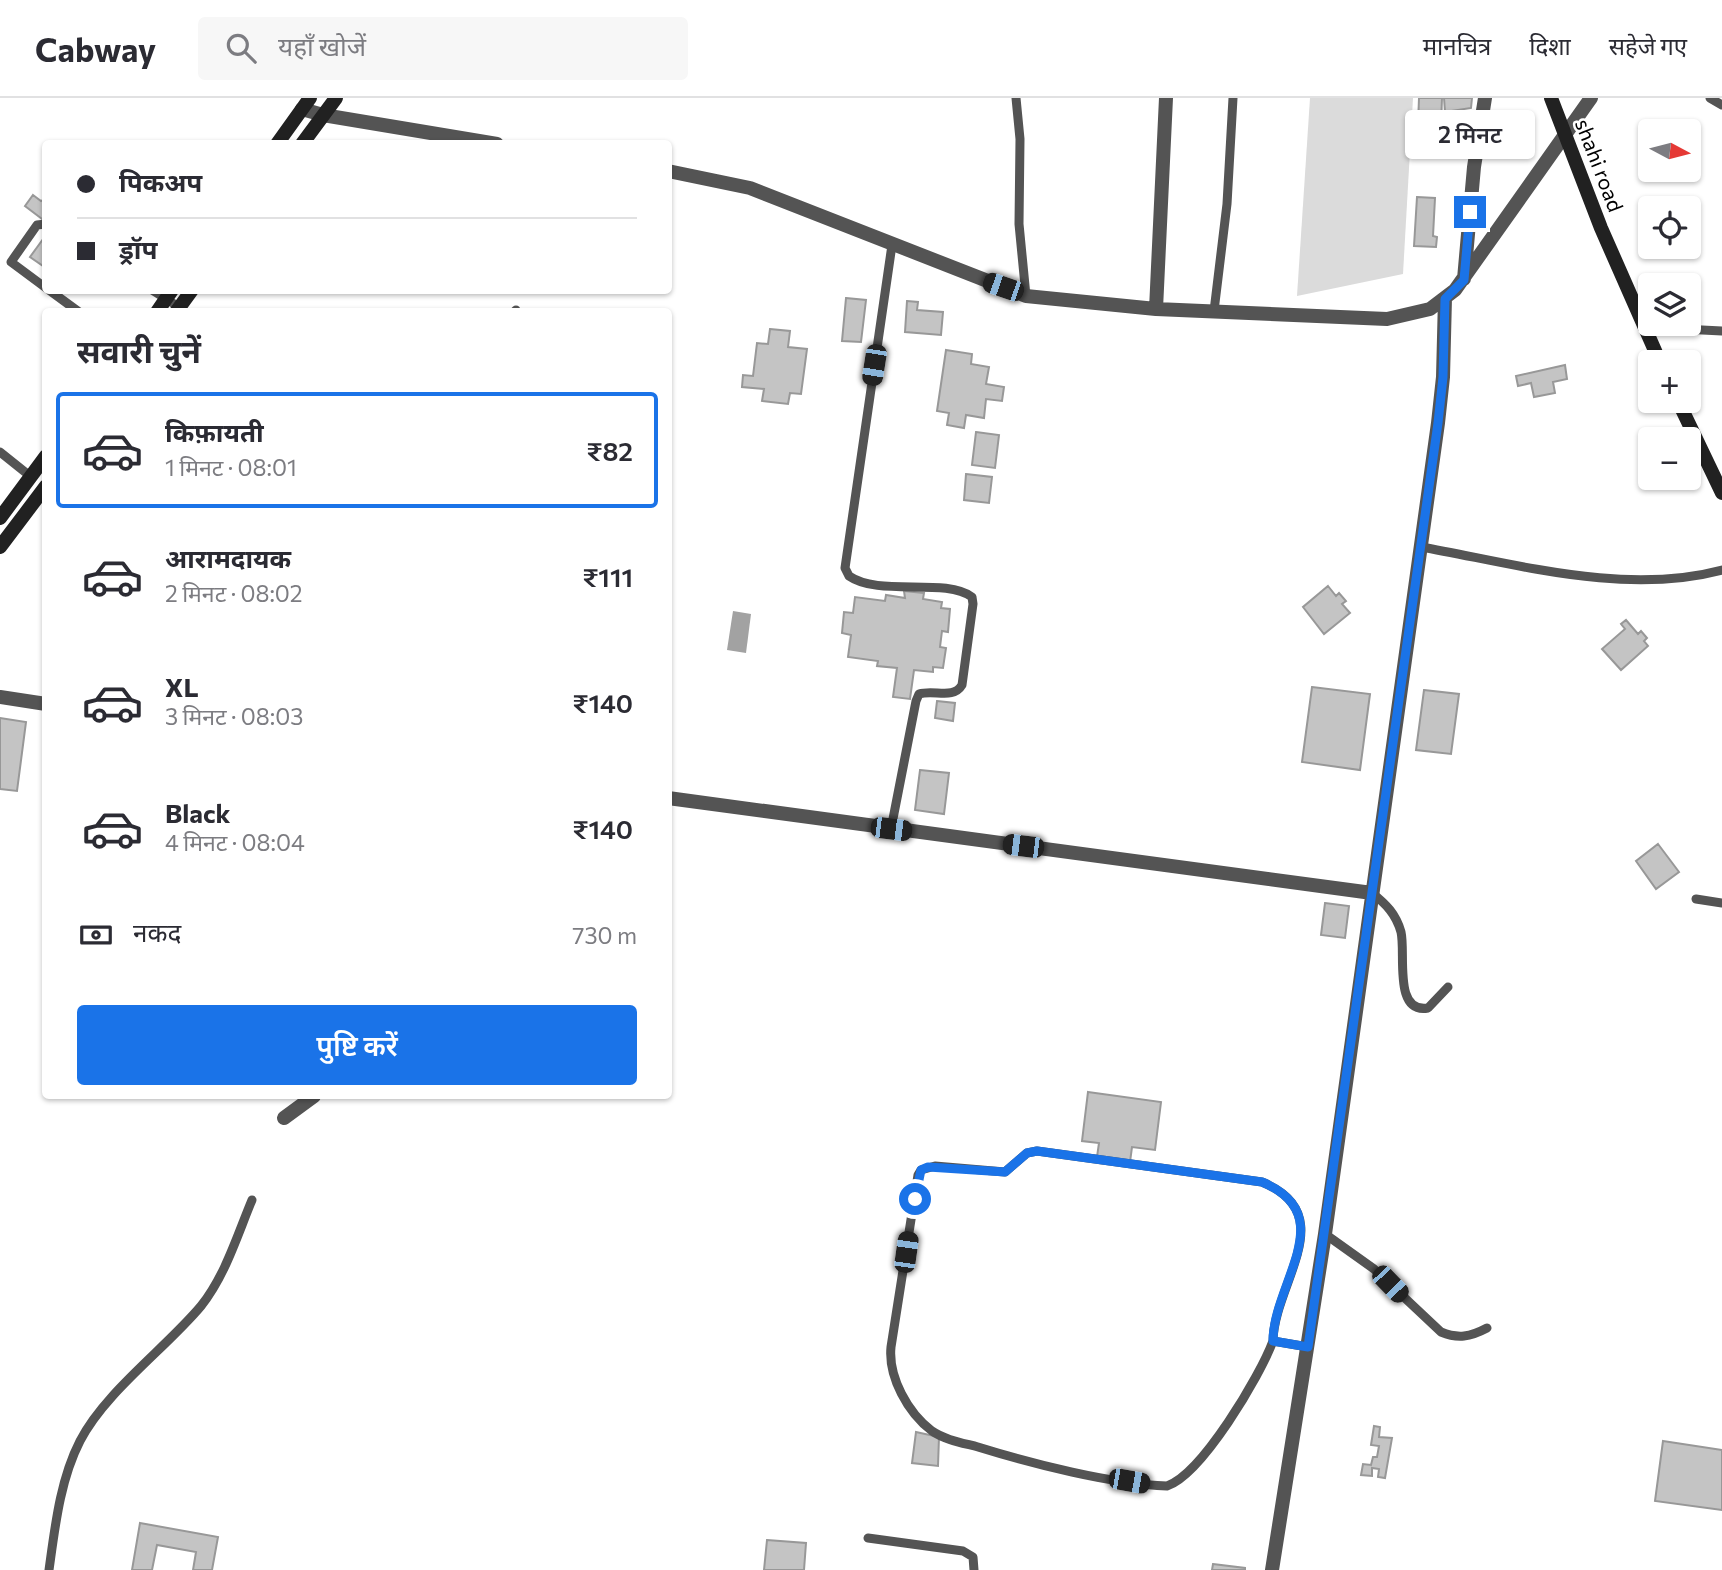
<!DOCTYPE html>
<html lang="hi">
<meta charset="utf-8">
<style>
:root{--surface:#fff;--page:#f7f7f7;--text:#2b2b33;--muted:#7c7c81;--line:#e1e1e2;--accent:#1a73e8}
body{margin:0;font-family:Commissioner,"Noto Sans Devanagari",sans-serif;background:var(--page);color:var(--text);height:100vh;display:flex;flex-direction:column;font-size:26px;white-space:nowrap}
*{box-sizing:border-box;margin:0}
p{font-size:23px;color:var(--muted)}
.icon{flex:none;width:38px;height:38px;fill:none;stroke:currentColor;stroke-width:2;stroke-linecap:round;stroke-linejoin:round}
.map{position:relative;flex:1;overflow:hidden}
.drawer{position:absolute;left:42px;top:210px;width:630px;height:791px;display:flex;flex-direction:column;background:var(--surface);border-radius:7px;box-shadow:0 2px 5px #0004}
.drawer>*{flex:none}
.top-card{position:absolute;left:42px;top:42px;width:630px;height:154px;border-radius:7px;box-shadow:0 2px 5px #0004;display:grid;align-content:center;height:154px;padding:0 35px;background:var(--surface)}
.needle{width:46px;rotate:97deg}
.buttons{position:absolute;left:1638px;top:21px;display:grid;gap:14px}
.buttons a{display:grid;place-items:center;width:63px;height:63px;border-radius:7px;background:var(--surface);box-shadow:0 2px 5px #0004;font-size:35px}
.end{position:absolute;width:32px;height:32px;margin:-16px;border:9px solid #1a73e8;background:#fff;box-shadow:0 0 0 4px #fff}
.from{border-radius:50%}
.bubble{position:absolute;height:49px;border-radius:7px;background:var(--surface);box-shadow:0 2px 5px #0004;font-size:23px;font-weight:600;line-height:49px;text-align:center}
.car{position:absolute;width:21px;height:42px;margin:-21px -10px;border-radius:9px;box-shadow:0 0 5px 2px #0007;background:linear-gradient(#222 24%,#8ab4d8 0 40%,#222 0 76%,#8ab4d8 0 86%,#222 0)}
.top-card b{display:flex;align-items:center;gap:24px;height:66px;font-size:26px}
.top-card b+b{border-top:2px solid var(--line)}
.top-card i{width:18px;height:18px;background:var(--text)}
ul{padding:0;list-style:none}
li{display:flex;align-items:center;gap:21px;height:116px;margin:0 14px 10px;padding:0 21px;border:4px solid transparent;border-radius:7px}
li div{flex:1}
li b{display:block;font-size:26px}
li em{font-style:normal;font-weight:600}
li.active{border-color:var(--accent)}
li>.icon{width:63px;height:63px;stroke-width:1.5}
h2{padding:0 35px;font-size:32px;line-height:84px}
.pay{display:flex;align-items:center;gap:18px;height:77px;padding:0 35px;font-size:26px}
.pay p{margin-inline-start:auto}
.cta{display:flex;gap:14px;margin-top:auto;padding:14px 35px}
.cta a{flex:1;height:80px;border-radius:7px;background:var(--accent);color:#fff;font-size:28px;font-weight:600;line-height:80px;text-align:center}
header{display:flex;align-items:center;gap:42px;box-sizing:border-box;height:98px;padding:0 35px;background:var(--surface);border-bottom:2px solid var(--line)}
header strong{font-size:33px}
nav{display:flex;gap:38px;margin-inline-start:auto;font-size:24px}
.search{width:490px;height:63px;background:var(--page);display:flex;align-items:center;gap:18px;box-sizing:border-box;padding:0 24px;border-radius:7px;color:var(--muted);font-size:26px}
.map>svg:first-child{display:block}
</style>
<header>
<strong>Cabway</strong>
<div class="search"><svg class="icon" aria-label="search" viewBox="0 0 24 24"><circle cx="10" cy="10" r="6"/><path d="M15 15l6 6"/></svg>यहाँ खोजें</div>
<nav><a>मानचित्र</a><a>दिशा</a><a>सहेजे गए</a></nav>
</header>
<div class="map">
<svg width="1722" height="1472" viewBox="0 0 1722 1472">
<rect width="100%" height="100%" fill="#fff"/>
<!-- green -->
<path fill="#dbdbdb" d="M 1310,0 L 1413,0 L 1403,176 L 1297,198 Z"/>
<!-- water -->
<path fill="#a2a2a2" d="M 733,513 L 751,516 L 746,555 L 727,552 Z"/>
<!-- building -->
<path fill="#c4c4c4" stroke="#989898" stroke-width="2" d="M 1419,0 L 1442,0 L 1441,28 L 1418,27 Z
M 1444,0 L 1472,0 L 1471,10 L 1445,14 Z
M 33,97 L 41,103 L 46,101 L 46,124 L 25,108 Z
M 1417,99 L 1435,100 L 1433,138 L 1437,139 L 1436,149 L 1414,148 Z
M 46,137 L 46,170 L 30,159 Z
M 846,200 L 866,202 L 861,244 L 842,243 Z
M 907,203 L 918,204 L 917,212 L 943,214 L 941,237 L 905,234 Z
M 770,231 L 790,233 L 788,249 L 807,251 L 801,296 L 790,295 L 788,306 L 762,303 L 764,291 L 742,289 L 743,277 L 753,278 L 757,245 L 768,246 Z
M 946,252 L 972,256 L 971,266 L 989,269 L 986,286 L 1004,289 L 1002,303 L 986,301 L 984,320 L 966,317 L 964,330 L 947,327 L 949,315 L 937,313 Z
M 1565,267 L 1567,281 L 1553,284 L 1555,295 L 1534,299 L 1531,285 L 1518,288 L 1516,278 Z
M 976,334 L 999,337 L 995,370 L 972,367 Z
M 966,376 L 992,379 L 989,405 L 964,402 Z
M 1328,488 L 1336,498 L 1339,495 L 1346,503 L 1342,506 L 1350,515 L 1324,536 L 1303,509 Z
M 904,493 L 924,495 L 923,501 L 942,504 L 941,510 L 950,511 L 948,534 L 942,533 L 940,549 L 946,550 L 943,570 L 933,569 L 933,574 L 914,572 L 910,601 L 893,599 L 897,570 L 877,568 L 878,563 L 848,559 L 851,537 L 842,535 L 844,514 L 853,515 L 855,499 L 885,503 L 886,497 L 905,500 Z
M 1626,522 L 1638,536 L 1641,533 L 1647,540 L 1644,543 L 1648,548 L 1621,572 L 1602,551 L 1625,531 L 1621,526 Z
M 1312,589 L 1370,596 L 1360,672 L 1302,664 Z
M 1424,592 L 1459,596 L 1451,656 L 1416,652 Z
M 937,603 L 955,605 L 953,623 L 935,620 Z
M 0,620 L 26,624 L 17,693 L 0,691 Z
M 920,672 L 949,675 L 944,716 L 915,712 Z
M 1658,746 L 1679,774 L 1656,791 L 1636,763 Z
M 1325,805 L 1349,808 L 1345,840 L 1321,837 Z
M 1088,994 L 1161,1004 L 1155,1052 L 1132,1049 L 1130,1064 L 1097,1059 L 1099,1045 L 1082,1043 Z
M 1374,1328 L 1380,1329 L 1379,1339 L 1392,1340 L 1385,1380 L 1378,1379 L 1379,1371 L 1372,1370 L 1372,1378 L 1361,1377 L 1363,1366 L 1371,1367 L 1373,1359 L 1377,1359 L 1379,1348 L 1371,1347 Z
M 916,1334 L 939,1339 L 938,1368 L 912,1365 Z
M 1663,1343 L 1722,1352 L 1722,1412 L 1655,1403 Z
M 140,1425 L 218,1439 L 212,1472 L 193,1472 L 196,1454 L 157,1447 L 152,1472 L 132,1472 Z
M 767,1442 L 806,1445 L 804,1472 L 764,1472 Z
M 1213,1466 L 1245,1470 L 1245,1472 L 1212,1472 Z"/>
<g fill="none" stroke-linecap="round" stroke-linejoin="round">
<!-- lane -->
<path stroke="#545454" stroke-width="9" d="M 1016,0 L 1020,41 L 1019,126 L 1026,198
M 1710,0 L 1722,7
M 46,126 L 37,127 L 11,164 L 46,190
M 49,192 L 79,214
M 152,192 L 179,209
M 1214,213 L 1227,106 L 1233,0
M 514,214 L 516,212
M 1643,229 L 1722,233
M 0,354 L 30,378
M 1421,449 C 1517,466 1625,498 1722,472
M 891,731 L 916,603 L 919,596 C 934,591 953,602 962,587 L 973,506 L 972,499 C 945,479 879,499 849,478 L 845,470 L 892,147
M 1372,795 C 1386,806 1396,816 1401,834 C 1406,855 1393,916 1428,910 L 1448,889
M 1696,801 L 1722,805
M 1325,1136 L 1374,1171 L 1441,1234 C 1458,1241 1470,1239 1487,1230
M 1273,1243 C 1260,1278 1202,1376 1167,1388 C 1111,1386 1033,1366 978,1349 C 963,1345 945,1342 932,1333 C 908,1315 888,1279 891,1249 L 918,1077 L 921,1072 L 935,1068 L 1005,1074 L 1027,1055 L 1037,1053 L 1262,1084 C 1342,1117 1274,1185 1273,1243 L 1308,1249
M 868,1440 L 963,1453 L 973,1459 L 974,1472
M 49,1472 C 55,1429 60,1382 80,1343 C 105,1294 166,1250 201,1208 C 225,1178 237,1138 252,1102"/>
<!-- street -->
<path stroke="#545454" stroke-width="14" d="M 302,11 L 323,17 L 497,46
M 668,73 L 750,90 L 1026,198 L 1156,211 L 1387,221 L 1430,211 L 1455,192 L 1591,0
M 1464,181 L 1474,69 L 1485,0
M 1156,211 L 1166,0
M 0,599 L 46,606
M 668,700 L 1372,795
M 284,1020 L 314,998
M 1272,1472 L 1325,1136 L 1438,325 L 1443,279 L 1445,200"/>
<!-- secondary -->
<path stroke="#212121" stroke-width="14" d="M 1551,0 L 1601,130 L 1660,264
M 277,46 L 310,0
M 302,46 L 336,0
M 157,214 L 172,192
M 176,214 L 192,192
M 1678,303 L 1722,395
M 0,420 L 46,358
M 0,449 L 46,388"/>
</g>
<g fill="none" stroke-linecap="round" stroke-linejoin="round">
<!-- route -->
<path stroke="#1a73e8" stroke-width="9" d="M 915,1101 L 921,1072 L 928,1069 L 1005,1074 L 1027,1055 L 1037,1053 L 1262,1084 C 1342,1117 1273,1185 1273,1243 L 1308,1249 L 1438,325 L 1443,279 L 1445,201 L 1464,182 L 1470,114"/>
</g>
<g text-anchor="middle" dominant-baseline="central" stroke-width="5" stroke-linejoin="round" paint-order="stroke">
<!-- street labels -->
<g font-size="21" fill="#000" stroke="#fff">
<text transform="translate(1600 67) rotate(69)">shahi road</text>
</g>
</g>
</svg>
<div class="buttons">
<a><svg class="needle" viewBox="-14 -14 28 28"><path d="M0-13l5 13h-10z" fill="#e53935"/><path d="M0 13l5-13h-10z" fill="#7c7c81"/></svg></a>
<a><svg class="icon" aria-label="locate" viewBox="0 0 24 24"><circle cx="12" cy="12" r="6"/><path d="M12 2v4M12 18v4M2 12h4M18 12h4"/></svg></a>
<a><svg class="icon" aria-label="layers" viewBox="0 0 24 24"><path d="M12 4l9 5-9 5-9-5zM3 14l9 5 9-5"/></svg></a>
<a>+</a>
<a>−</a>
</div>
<i class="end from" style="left:915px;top:1101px"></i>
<i class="end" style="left:1470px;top:114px"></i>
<div class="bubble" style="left:1405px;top:12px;width:130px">2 मिनट</div>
<i class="car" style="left:1003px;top:189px;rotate:289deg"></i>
<i class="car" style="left:874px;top:267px;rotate:189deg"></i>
<i class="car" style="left:891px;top:731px;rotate:97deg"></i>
<i class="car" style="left:1023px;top:748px;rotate:277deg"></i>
<i class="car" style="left:906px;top:1154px;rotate:8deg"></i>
<i class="car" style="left:1390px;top:1186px;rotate:136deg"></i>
<i class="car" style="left:1129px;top:1383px;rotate:100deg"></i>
<div class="top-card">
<b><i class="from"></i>पिकअप</b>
<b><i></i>ड्रॉप</b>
</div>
<section class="drawer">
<h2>सवारी चुनें</h2>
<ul>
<li class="active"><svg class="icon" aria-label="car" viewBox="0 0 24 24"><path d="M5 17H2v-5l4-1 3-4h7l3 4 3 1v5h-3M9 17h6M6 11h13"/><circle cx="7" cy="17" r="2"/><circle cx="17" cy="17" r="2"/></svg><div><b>किफ़ायती</b><p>1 मिनट · 08:01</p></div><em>₹82</em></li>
<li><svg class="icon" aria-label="car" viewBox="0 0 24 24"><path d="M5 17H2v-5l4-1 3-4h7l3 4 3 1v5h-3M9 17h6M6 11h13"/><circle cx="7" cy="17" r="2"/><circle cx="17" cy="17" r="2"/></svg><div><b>आरामदायक</b><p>2 मिनट · 08:02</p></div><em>₹111</em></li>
<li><svg class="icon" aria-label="car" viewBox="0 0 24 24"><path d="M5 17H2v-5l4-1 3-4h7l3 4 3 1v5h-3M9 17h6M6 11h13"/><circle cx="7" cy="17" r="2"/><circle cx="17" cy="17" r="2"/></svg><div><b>XL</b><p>3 मिनट · 08:03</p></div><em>₹140</em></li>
<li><svg class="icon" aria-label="car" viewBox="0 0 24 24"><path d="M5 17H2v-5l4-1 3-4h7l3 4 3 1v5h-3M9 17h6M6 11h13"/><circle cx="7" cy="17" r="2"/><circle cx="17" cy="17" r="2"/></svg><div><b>Black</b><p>4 मिनट · 08:04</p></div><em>₹140</em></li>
</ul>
<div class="pay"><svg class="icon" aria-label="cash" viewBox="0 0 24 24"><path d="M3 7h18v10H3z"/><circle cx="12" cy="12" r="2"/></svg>नकद<p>730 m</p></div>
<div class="cta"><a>पुष्टि करें</a></div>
</section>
</div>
